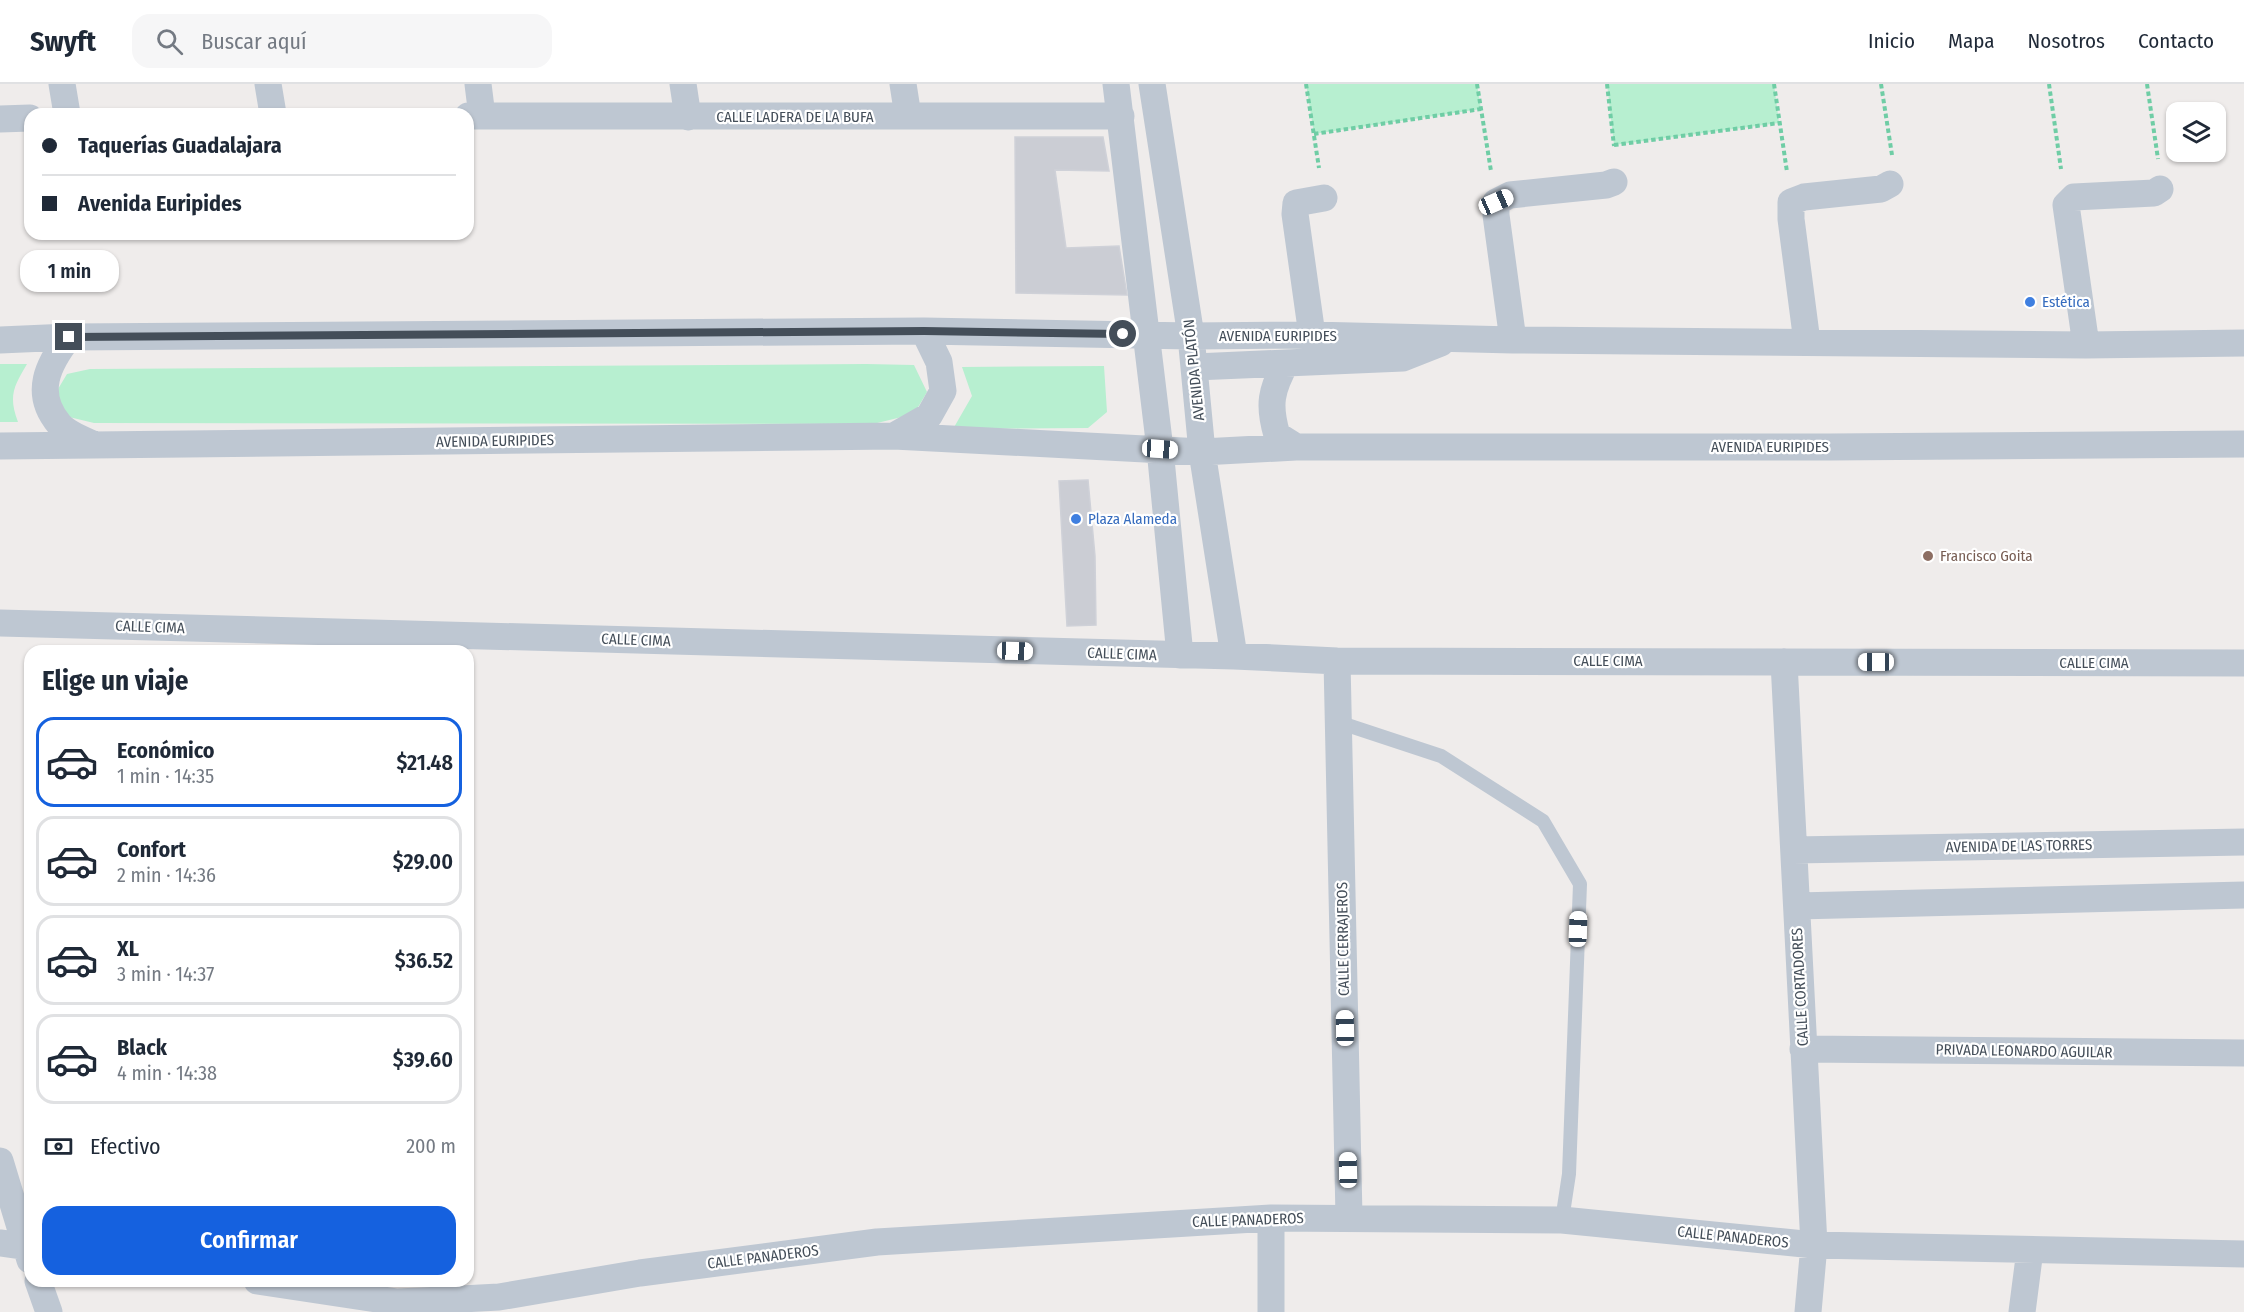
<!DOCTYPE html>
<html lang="es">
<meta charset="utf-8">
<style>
:root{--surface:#fff;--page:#f6f6f7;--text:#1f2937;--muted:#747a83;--line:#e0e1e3;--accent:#1561df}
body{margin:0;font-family:"Fira Sans Condensed",sans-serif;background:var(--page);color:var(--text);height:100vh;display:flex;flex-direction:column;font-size:22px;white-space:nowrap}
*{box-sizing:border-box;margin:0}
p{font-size:20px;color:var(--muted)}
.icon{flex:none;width:33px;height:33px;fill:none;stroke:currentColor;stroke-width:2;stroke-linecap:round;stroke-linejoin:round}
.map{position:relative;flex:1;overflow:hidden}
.panel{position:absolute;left:24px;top:561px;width:450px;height:642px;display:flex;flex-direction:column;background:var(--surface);border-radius:18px;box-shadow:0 2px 4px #0004}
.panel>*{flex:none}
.hud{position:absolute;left:24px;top:24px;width:450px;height:132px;border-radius:18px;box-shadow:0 2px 4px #0004;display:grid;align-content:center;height:132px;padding:0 18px;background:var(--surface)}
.controls{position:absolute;left:2166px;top:18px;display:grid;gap:12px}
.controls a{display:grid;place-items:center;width:60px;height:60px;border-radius:12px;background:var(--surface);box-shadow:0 2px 4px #0004;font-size:30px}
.end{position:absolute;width:27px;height:27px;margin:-14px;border:8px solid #444e59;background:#fff;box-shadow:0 0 0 3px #fff}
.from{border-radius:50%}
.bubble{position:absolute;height:42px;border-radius:18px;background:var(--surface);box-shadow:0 2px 4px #0004;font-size:20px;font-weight:600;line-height:42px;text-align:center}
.car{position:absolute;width:18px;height:36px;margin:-18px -9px;border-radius:8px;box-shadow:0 0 4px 2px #0007;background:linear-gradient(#fff 24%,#345 0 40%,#fff 0 76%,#345 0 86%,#fff 0)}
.hud b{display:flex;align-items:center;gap:21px;height:57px;font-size:22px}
.hud b+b{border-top:2px solid var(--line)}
.hud i{width:15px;height:15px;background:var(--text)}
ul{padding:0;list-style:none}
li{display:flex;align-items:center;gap:18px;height:90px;margin:0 12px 9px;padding:0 6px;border:3px solid var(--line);border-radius:18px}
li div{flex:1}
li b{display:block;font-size:22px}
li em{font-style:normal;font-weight:600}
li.active{border-color:var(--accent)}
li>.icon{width:54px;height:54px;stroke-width:1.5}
h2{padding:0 18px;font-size:27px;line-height:72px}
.pay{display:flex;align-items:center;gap:15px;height:66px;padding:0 18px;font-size:22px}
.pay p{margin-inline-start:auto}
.cta{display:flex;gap:12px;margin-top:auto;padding:12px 18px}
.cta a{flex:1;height:69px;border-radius:18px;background:var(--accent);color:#fff;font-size:24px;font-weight:600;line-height:69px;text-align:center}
header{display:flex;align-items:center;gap:36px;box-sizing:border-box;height:84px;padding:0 30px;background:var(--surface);border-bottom:2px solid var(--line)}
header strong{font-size:28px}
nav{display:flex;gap:33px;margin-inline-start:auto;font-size:21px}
.search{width:420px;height:54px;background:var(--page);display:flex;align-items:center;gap:15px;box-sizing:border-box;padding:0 21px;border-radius:18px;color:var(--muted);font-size:22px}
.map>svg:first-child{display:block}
</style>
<header>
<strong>Swyft</strong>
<div class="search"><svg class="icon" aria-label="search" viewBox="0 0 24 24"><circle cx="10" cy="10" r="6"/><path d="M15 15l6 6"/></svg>Buscar aquí</div>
<nav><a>Inicio</a><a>Mapa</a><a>Nosotros</a><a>Contacto</a></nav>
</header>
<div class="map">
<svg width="2244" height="1228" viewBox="0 0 2244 1228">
<rect width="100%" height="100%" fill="#efeceb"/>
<!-- green -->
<path fill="#b7efd0" d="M 1306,0 L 1477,0 L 1481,25 L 1314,50 Z
M 1607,0 L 1774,0 L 1779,39 L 1614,61 Z
M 0,280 L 27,280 C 14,302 8,312 18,338 L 0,338 Z
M 866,280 L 914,281 L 927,308 L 914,330 L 873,340 L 94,339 L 69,333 L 55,310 L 67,290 L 90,285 Z
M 1104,282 L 1107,328 L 1088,344 L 953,345 L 972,312 L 962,283 Z"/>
<!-- building -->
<path fill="#cbcdd4" stroke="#cfd1d8" stroke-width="1.5" d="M 1015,53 L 1103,53 L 1109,87 L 1055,86 L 1066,164 L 1119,162 L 1127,211 L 1016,209 Z
M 1088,396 L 1095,472 L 1096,541 L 1067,542 L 1059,397 Z"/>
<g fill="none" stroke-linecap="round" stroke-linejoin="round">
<!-- path -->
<path stroke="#6fcda5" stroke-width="4" stroke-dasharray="4.5 3" stroke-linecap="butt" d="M 1306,0 L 1319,84
M 1477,0 L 1491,87
M 1607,0 L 1614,62
M 1774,0 L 1787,88
M 1881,0 L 1892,71
M 2049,0 L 2061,85
M 2147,0 L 2158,75
M 1314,50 L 1481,25
M 1614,61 L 1779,39"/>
<!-- lane -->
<path stroke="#bec7d2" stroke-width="14" d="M 1338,638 L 1441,672 L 1543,737 L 1580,800 L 1569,1090 L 1562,1136"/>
<!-- street -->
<path stroke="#bec7d2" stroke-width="27" d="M 62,0 L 67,30
M 268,0 L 273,30
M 478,0 L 482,32
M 683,0 L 688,33
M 903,0 L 908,32
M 1116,0 L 1160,365 L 1180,571
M 1152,0 L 1191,252 L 1202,368 L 1234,572
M 468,32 L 1121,32
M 0,35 L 30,34
M 1312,251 L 1295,130 L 1296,119 L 1324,114
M 69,253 C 48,280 33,309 59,340 C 66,349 84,356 95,361
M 0,256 L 69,253 L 924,247 L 1191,252 L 1312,251 L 1513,256 L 2086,261 L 2244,259
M 1513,256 L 1496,131 L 1496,118 L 1510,111 L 1606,101 L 1614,98
M 1807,258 L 1791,135 L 1791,118 L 1804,113 L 1881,105 L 1890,100
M 2086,261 L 2066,121 L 2074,113 L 2154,109 L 2160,105
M 1195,283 L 1286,279
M 894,352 L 929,332 L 943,307 L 939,278 L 924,247
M 0,362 L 894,352 L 1202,368 L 1296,363 L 1830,363 L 2244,360
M 1296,363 L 1277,351 C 1268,321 1271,306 1286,279 L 1403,274 L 1441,259
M 0,539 L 1234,572 L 1337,577 L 2244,579
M 1337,577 L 1349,1133
M 1784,578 L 1814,1161 L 1808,1228
M 1794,766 L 2244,758
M 1797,822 L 2244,811
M 1803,965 L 2244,969
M 0,1077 L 30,1176
M 1271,1134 L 1271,1228
M 0,1159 L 30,1163
M 38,1197 L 49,1228
M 257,1197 L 397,1218 L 443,1216 L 499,1213 L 640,1189 L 877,1158 L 1271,1134 L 1562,1136 L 1814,1161 L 2244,1170
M 2022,1228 L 2030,1166"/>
</g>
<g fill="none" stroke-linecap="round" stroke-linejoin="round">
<!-- route -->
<path stroke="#444e59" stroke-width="8" d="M 69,253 L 924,247 L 1123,250"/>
</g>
<!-- markers -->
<g fill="#3f7fe0" stroke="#fff" stroke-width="2">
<circle cx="2030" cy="218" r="6"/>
<circle cx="1076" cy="435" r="6"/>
</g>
<circle fill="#8d6e63" stroke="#fff" stroke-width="2" cx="1928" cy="472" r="6"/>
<g text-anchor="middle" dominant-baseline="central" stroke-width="4.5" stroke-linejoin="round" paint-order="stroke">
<!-- street labels -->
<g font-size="15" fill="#444e59" stroke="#fff">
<text x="795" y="33">CALLE LADERA DE LA BUFA</text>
<text x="1278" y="252">AVENIDA EURIPIDES</text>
<text transform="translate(1194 286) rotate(-96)">AVENIDA PLATÓN</text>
<text transform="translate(495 357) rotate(-1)">AVENIDA EURIPIDES</text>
<text x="1770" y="363">AVENIDA EURIPIDES</text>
<text transform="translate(150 543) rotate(2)">CALLE CIMA</text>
<text transform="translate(636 556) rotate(2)">CALLE CIMA</text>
<text transform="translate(1122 570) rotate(2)">CALLE CIMA</text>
<text x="1608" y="577">CALLE CIMA</text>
<text x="2094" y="579">CALLE CIMA</text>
<text transform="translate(2019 762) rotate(-1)">AVENIDA DE LAS TORRES</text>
<text transform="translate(1343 855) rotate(-91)">CALLE CERRAJEROS</text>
<text transform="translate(1800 903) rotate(-93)">CALLE CORTADORES</text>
<text transform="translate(2024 967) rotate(1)">PRIVADA LEONARDO AGUILAR</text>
<text transform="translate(1248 1136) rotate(-2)">CALLE PANADEROS</text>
<text transform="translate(1733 1153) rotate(6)">CALLE PANADEROS</text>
<text transform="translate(763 1173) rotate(-7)">CALLE PANADEROS</text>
</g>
<!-- shop labels -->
<g font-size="15" fill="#366cbe" stroke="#fff" text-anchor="start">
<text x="2042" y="218">Estética</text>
<text x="1088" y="435">Plaza Alameda</text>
</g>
<!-- education labels -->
<g font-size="15" fill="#785e54" stroke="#fff" text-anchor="start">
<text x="1940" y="472">Francisco Goita</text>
</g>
</g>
</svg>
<div class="controls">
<a><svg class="icon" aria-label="layers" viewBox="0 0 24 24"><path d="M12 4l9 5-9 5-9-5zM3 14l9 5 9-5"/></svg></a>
</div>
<i class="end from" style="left:1123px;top:250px"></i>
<i class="end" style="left:69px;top:253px"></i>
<div class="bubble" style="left:20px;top:166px;width:99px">1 min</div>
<i class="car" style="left:1496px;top:118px;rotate:66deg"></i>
<i class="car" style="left:1160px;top:365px;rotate:94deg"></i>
<i class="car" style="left:1015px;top:567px;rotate:92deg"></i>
<i class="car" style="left:1876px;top:578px;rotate:270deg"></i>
<i class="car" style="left:1578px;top:845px;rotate:2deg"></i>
<i class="car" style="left:1345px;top:944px;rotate:359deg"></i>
<i class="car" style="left:1348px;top:1086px;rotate:359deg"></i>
<div class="hud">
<b><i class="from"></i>Taquerías Guadalajara</b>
<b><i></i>Avenida Euripides</b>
</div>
<section class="panel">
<h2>Elige un viaje</h2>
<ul>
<li class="active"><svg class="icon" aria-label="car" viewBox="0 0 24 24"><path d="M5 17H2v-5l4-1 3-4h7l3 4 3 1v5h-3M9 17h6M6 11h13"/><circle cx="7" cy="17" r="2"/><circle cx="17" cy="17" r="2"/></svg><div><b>Económico</b><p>1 min · 14:35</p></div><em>$21.48</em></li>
<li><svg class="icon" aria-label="car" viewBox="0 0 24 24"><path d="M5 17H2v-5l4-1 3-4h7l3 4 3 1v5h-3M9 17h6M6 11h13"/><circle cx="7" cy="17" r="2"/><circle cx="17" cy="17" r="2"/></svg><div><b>Confort</b><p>2 min · 14:36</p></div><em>$29.00</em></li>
<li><svg class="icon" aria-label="car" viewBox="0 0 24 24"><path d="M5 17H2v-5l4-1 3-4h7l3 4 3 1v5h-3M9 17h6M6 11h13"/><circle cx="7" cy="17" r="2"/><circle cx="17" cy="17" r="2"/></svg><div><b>XL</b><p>3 min · 14:37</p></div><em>$36.52</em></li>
<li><svg class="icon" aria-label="car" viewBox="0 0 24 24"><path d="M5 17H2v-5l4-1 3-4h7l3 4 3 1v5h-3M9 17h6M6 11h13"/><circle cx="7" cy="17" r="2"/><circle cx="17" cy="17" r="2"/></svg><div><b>Black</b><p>4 min · 14:38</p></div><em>$39.60</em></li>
</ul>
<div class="pay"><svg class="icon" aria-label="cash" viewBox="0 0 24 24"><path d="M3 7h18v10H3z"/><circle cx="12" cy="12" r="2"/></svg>Efectivo<p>200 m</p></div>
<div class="cta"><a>Confirmar</a></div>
</section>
</div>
